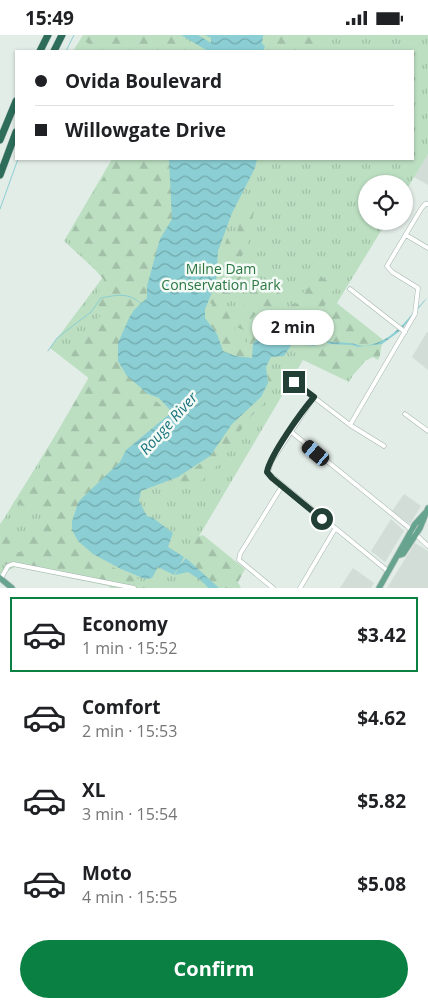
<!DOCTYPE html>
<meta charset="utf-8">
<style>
:root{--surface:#fff;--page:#f6f6f6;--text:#202124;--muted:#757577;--line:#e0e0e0;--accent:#0b8043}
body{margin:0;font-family:"Open Sans",sans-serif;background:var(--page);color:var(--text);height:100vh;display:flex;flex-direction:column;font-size:19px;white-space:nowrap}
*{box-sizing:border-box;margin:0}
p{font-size:16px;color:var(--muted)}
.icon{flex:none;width:28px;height:28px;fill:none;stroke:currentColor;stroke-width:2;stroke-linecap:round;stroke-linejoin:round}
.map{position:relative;height:553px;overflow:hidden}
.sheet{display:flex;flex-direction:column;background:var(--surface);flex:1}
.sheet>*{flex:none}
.hud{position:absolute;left:15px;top:15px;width:399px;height:110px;border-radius:0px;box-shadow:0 1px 4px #0004;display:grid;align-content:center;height:110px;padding:0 20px;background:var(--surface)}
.controls{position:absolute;left:358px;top:140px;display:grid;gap:10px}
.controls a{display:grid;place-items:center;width:55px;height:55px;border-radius:50%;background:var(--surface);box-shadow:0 1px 4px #0004;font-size:25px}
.end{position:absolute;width:22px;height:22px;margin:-11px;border:6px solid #224035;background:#fff;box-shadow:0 0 0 2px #fff}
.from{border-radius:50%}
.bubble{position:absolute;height:35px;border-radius:18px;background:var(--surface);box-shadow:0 1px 4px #0004;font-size:16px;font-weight:700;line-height:35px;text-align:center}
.car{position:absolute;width:15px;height:30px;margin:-15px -8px;border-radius:6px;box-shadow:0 0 4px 1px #0007;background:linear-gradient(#222 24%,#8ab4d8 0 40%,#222 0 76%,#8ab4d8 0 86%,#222 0)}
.hud b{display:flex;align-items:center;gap:18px;height:48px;font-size:19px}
.hud b+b{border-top:1px solid var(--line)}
.hud i{width:12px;height:12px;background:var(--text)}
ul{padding:9px 0 0;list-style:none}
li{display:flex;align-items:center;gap:15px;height:75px;margin:0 10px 8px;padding:0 10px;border:2px solid transparent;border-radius:0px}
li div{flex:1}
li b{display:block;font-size:19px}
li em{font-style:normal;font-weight:700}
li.selected{border-color:var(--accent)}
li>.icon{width:45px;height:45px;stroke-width:1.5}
.cta{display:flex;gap:10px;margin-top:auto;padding:10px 20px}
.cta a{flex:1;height:58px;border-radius:30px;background:var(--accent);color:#fff;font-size:20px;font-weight:700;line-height:58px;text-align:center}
.status{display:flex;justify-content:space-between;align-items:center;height:35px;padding:0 25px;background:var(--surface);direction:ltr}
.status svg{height:14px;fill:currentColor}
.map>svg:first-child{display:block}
</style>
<div class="status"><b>15:49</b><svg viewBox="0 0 49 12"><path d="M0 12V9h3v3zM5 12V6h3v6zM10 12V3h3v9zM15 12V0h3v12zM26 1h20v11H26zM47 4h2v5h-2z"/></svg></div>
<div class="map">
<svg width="428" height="553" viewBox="0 0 428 553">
<defs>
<pattern id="grass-tufts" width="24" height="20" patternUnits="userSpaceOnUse" patternTransform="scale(1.25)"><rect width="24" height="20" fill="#bcdfc2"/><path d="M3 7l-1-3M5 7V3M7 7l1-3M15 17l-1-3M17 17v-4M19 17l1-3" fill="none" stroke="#a1c0a7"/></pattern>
<pattern id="forest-firs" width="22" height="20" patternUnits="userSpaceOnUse" patternTransform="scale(1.25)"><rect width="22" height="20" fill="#bcdfc2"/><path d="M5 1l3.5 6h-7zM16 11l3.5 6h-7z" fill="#a1c0a7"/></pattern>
<pattern id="water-waves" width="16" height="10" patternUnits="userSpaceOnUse" patternTransform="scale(1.25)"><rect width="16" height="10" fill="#8bced3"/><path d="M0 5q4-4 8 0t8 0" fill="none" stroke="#71a9ac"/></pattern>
</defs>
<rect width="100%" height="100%" fill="#e3ede8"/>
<!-- built -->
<path fill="#d2ddd7" d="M 428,119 L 428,150 L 414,142 Z
M 427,297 L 428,298 L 428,335 L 412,322 Z
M 404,459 L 421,471 L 410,489 L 392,476 Z
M 391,484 L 404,496 L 385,527 L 371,516 Z
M 415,508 L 428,516 L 428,553 L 387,553 Z
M 353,533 L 374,548 L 371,553 L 340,553 Z"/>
<!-- grass -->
<path fill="url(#grass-tufts)" d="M 83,0 L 428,0 L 428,119 L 404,159 L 404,149 L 366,149 L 366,186 L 387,186 L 337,268 L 375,304 L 349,347 L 303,325 L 198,503 L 228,528 L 241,553 L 110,553 L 109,551 L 15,532 L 0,540 L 0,490 L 90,344 L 50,313 L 103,242 L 64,206 L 112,124 L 412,124 L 412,16 L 73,16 Z"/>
<!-- forest -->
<path fill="url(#forest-firs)" d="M 86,0 L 178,0 L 206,16 L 99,16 L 83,5 Z
M 262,0 L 339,0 L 324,3 L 321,16 L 260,16 Z
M 114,124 L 170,124 L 172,184 L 162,200 L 158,213 L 155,236 L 150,252 L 132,284 L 119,330 L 125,339 L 172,380 L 87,514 L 108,530 L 140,545 L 146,553 L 119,553 L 110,548 L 0,529 L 0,489 L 4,484 L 12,486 L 15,491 L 8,512 L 10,518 L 22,517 L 32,497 L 45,484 L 46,476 L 13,468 L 37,439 L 48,413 L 89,342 L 71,320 L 103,277 L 95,266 L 104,245 L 68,203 Z
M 250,161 L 257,164 L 245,216 L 231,238 L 239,238 L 241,242 L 236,258 L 223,268 C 233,284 231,295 247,308 C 259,292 265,292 280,281 C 284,278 287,273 291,270 C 300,264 322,279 328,286 L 333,274 L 339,270 L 381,303 L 384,306 C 379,313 382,319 378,325 L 373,322 L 365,326 L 355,338 C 339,337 324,336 311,327 L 320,298 L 315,292 L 308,295 C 304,290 301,283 293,282 C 289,281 257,303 254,307 C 252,312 253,318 252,323 L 235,321 L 221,314 L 217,300 L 204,281 L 205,278 L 211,281 L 212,269 L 208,267 L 216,248 L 218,216 L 224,212 L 229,197 L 236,201 L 247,162 Z
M 316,239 L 333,249 L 334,254 L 322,273 L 303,263 L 302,259 L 310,251 L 311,241 Z
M 254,249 L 279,257 L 280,260 C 274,270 267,279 256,279 L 252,283 L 251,293 L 247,296 L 236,292 L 235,288 L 238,280 L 245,277 L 243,273 L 249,252 Z
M 267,331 C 272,337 277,343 274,351 C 270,364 257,374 248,385 C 228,411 218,442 185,454 L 171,445 L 192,435 L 210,421 L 232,389 L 261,362 L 268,348 Z
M 203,500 L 245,534 L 235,553 L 216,553 C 211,541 203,543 197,534 C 193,527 190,511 191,503 Z"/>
<!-- water -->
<path fill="url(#water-waves)" d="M 181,0 L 198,0 L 211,8 L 211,3 L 205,0 L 263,0 L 262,9 L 265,11 L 263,16 L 208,16 Z
M 169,124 L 257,124 L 255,133 L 232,178 L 218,216 L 216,248 L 205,274 L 205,283 L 217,299 L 223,316 L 235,321 L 252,323 L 253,309 L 258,302 L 290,282 L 300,285 L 308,295 L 315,292 L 319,296 L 322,295 L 326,299 L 322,305 C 332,308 340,307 349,308 C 355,308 358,311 364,311 C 395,307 407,282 428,262 L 400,296 L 382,309 L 358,312 L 352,310 L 330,309 L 321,304 L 323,298 L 314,294 L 306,297 L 297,287 L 298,301 L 316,311 L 292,309 L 284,321 L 271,322 L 266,332 L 268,348 L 261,362 L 232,389 L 210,421 L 178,442 L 141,456 L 139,466 L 147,481 L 153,483 L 173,498 L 168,512 L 184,522 L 180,530 L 186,523 L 219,553 L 213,553 L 188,537 L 175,540 L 179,531 L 174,540 L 158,532 L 152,543 L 145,544 L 121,534 L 93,519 L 78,506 L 72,495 L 72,486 L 79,466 L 120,427 L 126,415 L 172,377 L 159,363 L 148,359 L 127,341 L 118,326 L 118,308 L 129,283 L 134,275 L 147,263 L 147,251 L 160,204 L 172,184 Z"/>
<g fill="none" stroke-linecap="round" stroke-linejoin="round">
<!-- stream -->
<path stroke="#8bced3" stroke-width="1" d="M 66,16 L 74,0
M 0,174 L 18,124
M 48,316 L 57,303 L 91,277 L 101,263 C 116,260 130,257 141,269"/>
<!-- river -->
<path stroke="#8bced3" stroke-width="5" d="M 204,545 L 212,553"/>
<!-- minor casing -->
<g stroke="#a5b6af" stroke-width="5">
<path id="minor" d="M 406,200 L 428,213
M 350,254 L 405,297
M 294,347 L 350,390 L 384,411
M 314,362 L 271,427 L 268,438 L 389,537
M 405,379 L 428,396
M 350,390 L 415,279 L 418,253 L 392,237 L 387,231 L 421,174 L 425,169 L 428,169
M 290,396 L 407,491 L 428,511
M 0,545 L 8,531 L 13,529 L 134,553
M 273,553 L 239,525 L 240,519 L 282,451
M 300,553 L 335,494"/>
</g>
<!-- primary casing -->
<g stroke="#c1cac6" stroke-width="7">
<path id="primary" d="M 400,520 L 403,519 L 420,493 L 428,473
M 0,543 L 12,553
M 379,553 L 415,489 L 425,478"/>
</g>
<!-- motorway casing -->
<g stroke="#c1cac6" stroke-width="8">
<path id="motorway" d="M 40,16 L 48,0
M 54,16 L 62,0
M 0,105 L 16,66
M 0,140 L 16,97"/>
</g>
<!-- minor -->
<use href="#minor" stroke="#fff" stroke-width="4"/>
<!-- primary -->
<use href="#primary" stroke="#67a48f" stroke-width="5.5"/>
<!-- motorway -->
<use href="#motorway" stroke="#2d6d5a" stroke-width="7"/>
</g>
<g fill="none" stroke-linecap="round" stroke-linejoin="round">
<!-- route -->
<path stroke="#224035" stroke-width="6" d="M 294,347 L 314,362 C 302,376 270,420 267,437 L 272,443 L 322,484"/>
</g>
<g text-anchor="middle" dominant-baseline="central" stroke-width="5" stroke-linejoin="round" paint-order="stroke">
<!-- park labels -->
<g font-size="14" fill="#2b7842" stroke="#f4faf6">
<text x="221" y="233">Milne Dam<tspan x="221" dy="16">Conservation Park</tspan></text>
</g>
<!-- water labels -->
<g font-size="15" font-style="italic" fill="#1b757d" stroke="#f4faf6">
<text transform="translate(168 388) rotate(-48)">Rouge River</text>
</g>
</g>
</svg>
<div class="controls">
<a><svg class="icon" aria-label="locate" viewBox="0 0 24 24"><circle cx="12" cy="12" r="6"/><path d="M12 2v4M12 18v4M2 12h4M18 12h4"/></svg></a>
</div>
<i class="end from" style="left:322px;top:484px"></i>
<i class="end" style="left:294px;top:347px"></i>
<div class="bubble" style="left:252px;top:275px;width:82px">2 min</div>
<i class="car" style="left:316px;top:418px;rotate:310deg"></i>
<div class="hud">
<b><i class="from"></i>Ovida Boulevard</b>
<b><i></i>Willowgate Drive</b>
</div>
</div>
<section class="sheet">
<ul>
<li class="selected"><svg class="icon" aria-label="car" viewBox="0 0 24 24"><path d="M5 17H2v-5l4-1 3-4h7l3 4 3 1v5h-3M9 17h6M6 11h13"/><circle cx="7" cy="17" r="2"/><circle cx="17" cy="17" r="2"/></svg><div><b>Economy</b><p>1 min · 15:52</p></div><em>$3.42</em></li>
<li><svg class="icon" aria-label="car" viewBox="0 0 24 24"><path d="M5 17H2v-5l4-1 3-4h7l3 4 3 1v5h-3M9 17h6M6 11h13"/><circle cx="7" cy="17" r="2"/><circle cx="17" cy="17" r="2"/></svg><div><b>Comfort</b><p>2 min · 15:53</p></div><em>$4.62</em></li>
<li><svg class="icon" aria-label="car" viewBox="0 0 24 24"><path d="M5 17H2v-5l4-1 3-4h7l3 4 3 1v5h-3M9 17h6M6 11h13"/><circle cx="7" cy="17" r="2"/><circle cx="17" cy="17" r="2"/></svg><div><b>XL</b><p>3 min · 15:54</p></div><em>$5.82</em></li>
<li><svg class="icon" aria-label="car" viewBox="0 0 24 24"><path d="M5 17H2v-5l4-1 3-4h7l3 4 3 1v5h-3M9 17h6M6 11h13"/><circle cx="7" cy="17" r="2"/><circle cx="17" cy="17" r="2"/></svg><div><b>Moto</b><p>4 min · 15:55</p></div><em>$5.08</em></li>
</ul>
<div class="cta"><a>Confirm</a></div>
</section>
